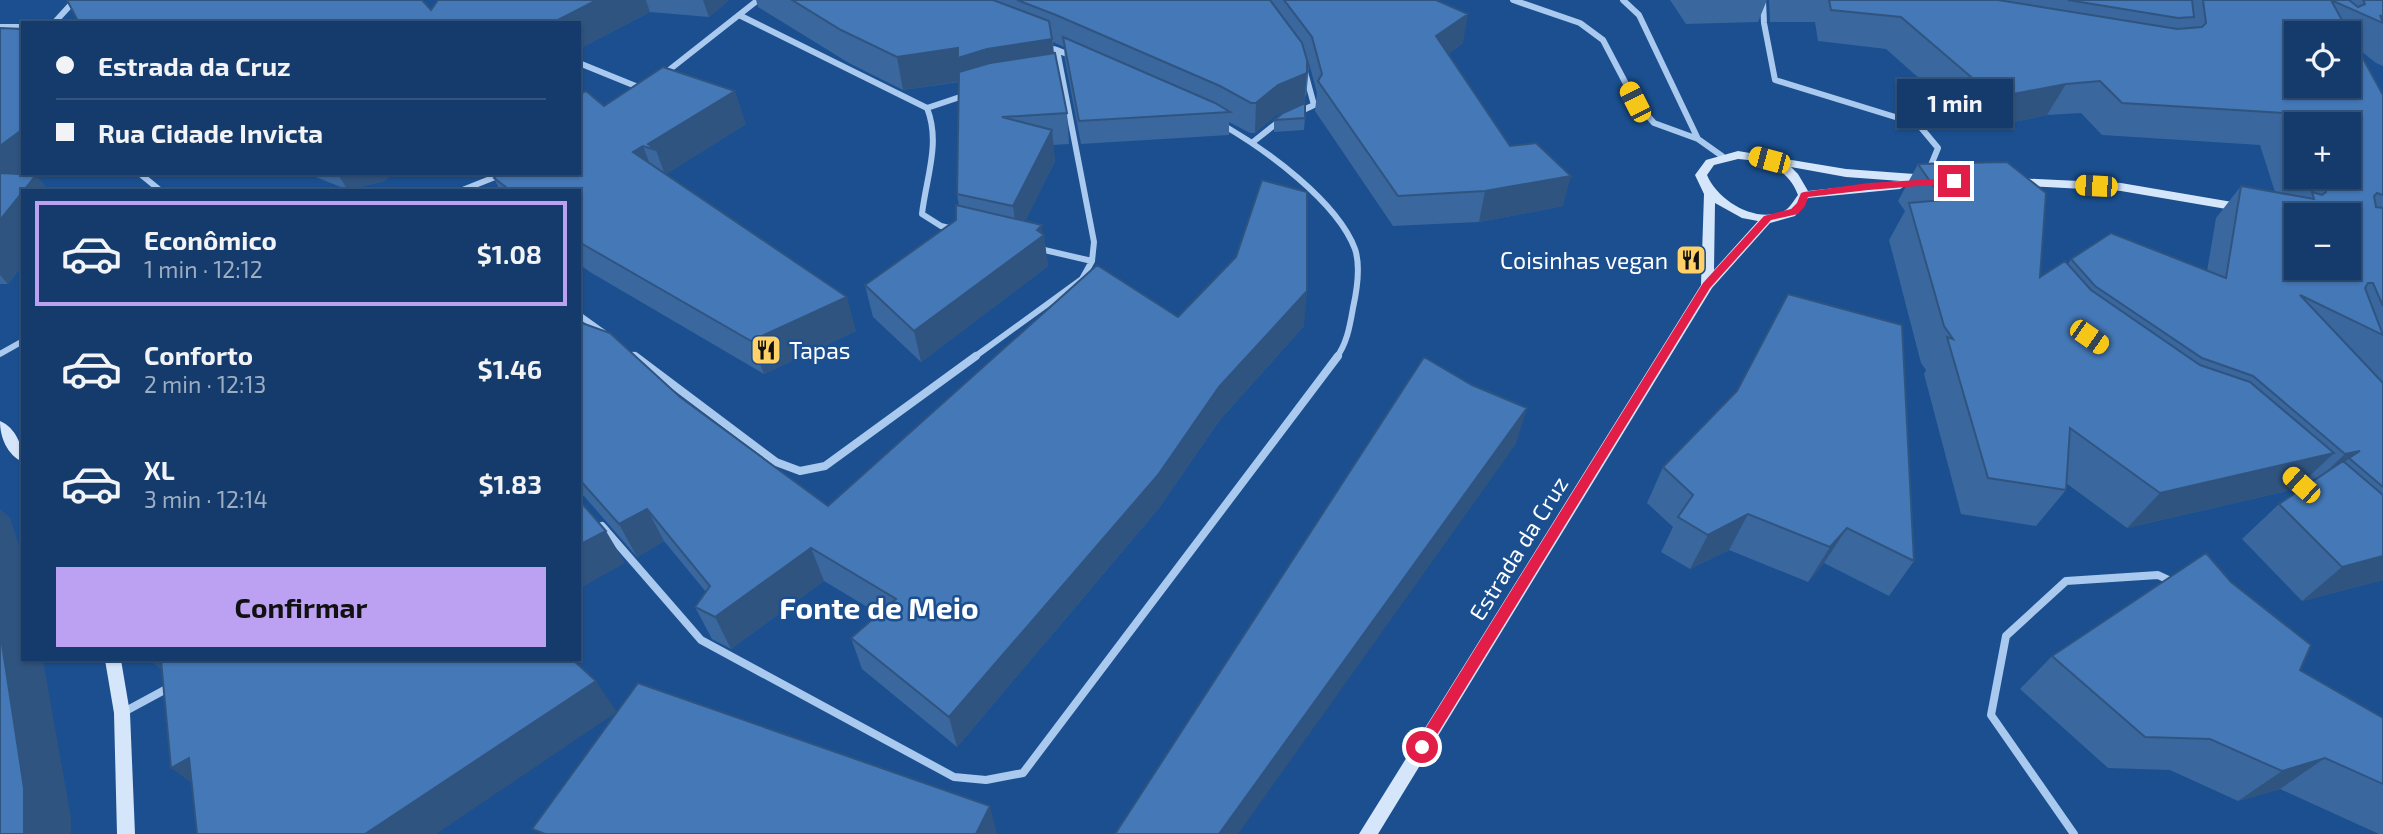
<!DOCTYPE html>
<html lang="pt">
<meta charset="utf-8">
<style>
:root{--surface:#143b6b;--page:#1d4271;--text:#f1f3f6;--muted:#9dadc1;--line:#33557e;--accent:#bca0f2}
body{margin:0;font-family:"Exo 2",sans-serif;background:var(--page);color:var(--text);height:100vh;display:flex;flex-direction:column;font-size:26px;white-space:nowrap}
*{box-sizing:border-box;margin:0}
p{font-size:23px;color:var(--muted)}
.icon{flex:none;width:38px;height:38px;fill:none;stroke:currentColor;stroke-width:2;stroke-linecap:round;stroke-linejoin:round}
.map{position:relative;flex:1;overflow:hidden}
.drawer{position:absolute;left:21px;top:189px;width:560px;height:472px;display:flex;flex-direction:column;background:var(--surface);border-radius:0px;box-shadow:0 2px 5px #0004,0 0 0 2px var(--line)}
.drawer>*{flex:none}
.top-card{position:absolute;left:21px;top:21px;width:560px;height:154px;border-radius:0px;box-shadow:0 2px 5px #0004,0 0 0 2px var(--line);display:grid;align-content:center;height:154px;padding:0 35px;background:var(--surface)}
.buttons{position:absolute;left:2284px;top:21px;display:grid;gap:14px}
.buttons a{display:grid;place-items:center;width:77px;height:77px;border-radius:0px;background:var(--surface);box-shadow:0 2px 5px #0004,0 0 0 2px var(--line);font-size:35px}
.end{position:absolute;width:32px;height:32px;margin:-16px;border:9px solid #e11d48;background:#fff;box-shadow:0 0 0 4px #fff}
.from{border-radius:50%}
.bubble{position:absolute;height:49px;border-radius:0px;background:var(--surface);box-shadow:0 2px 5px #0004,0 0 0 2px var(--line);font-size:23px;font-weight:700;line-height:49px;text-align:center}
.car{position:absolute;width:21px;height:42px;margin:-21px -10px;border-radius:9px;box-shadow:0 0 5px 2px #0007;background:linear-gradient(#f5c518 24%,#345 0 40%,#f5c518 0 76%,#345 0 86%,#f5c518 0)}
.top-card b{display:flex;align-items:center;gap:24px;height:66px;font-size:26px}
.top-card b+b{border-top:2px solid var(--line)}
.top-card i{width:18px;height:18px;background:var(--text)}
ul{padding:12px 0 0;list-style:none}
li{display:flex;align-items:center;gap:21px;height:105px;margin:0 14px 10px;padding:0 21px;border:4px solid transparent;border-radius:0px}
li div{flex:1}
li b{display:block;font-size:26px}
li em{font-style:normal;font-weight:700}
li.selected{border-color:var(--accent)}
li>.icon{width:63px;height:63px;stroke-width:1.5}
.cta{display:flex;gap:14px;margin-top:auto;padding:14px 35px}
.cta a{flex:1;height:80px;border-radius:0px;background:var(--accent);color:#111;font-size:28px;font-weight:700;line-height:80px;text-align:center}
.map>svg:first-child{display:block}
</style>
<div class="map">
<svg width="2383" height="834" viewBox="0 0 2383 834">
<rect width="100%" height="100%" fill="#1b4f8f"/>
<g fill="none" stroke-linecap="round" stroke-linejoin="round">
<!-- street-far1 -->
<path stroke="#a9c9ee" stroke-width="6" d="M 1513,0 L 1580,23 L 1603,40 L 1635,101 L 1654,123 L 1698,139
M 1623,0 L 1639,15 L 1698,139 L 1722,156
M 1763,0 L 1764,23 L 1775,80 L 1918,124 L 1938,148 L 1929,170
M 739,15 L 927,108 C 941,143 926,178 922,214 L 941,226 L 953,229
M 54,23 L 75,0
M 0,27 L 23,27
M 1057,50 L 1072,56
M 579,63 L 643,89
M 664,74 L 758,0
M 927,108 L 966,95
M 1299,112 L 1314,105 L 1305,72
M 1223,125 C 1266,150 1337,201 1355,249 C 1361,267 1357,290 1353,308 C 1350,325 1347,344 1336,358
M 1253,142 L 1282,119
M 139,173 L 161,191
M 460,191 L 505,173
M 1040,249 L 1092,261
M 579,315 L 604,333
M 0,354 L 23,341
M 633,355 L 637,358
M 973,358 L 1082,279 L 1092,261 L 1094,242 L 1057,50 L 1054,49"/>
<!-- street -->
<path stroke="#a9c9ee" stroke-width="8" d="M 635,356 L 776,462 L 800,471 L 825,466 L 976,356
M 602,526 L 701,640 L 954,777 L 986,780 L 1023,773 L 1338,356
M 122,713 L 170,687
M 2074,834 L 1991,715 L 2006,636 L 2066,581 L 2158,575 L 2173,582"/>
<!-- secondary -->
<path fill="#d6e6fa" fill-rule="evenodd" d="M 1738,151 L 1846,169 L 1928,175 L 1934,179 L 1928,183 L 1846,177 L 1791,167 L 1798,174 L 1808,191 L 1900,181 L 1906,185 L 1900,189 L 1808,198 L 1795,216 L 1770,223 L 1712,288 L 1378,834 L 1359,834 L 1701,285 L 1704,194 L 1695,175 L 1706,160 ZM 1738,159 C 1765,161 1788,168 1798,195 C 1794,200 1790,208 1784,211 C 1756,224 1718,201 1707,175 L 1714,165 ZM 1715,203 L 1742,218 L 1758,221 L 1714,270 Z
M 2015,178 L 2121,183 L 2244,204 L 2250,208 L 2244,212 L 2121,191 L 2011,185 L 2011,179 Z
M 0,421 C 16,428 23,446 23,462 C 7,455 0,437 0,421 Z
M 105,660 L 121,660 L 130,713 L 135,834 L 117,834 L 114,713 Z"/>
</g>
<!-- wall -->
<path fill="#3a679d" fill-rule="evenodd" d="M 438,0 L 729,0 L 709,17 L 650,12 L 579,49 L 431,10 Z
M 756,0 L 1436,0 L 1463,43 L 1448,54 L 1510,146 L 1563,206 L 1479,222 L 1393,226 L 1315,111 L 1317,93 L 1310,67 L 1308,64 L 1309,67 L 1306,97 L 1305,95 L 1304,103 L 1276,115 L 1255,133 L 1250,133 L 1229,122 L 1229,135 L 1081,144 L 1065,60 L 1064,47 L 1053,42 L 1054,53 L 1067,113 L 1069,144 L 1053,145 L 1055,161 L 1025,221 L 1043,234 L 1048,266 L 921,362 L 873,317 L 865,285 L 956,220 L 959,206 L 957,194 L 959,82 L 903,90 L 849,63 L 758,7 Z
M 1670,0 L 1767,0 L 1758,22 L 1686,24 Z
M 1769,0 L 2383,0 L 2383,66 L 2376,63 L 2361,51 L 2360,53 L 2383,95 L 2383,580 L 2302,601 L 2242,539 L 2279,504 L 2310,483 L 2306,480 L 2296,489 L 2127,528 L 2066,483 L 2066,490 L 2036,526 L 1961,514 L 1924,374 L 1926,370 L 1921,363 L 1889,240 L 1905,211 L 1898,201 L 1918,164 L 2040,277 L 2068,264 L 2071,259 L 2207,271 L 2216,218 L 2241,186 L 2275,192 L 2260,145 L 2102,135 L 2081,113 L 2047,115 L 1990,127 L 1973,126 L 1886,49 L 1818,41 L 1815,22 L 1770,22 ZM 2296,124 L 2348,177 L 2296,177 Z
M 0,28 L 23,173 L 37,173 L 35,175 L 49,191 L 23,191 L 23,264 L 8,284 L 0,284 Z
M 579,88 L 581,93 L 604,106 L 746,124 L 666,174 L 856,331 L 764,374 L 590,272 L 579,264 L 579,191 L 500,191 L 494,178 L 579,173 Z
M 1305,118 L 1304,130 L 1274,132 L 1274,120 Z
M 306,173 L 393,173 L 384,181 L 348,190 Z
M 1178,317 L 1304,326 L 1219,421 L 1159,508 L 957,747 L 862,669 L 851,638 L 879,614 L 824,581 L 731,649 L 712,639 L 695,607 L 706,592 L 664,541 L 637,557 L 584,496 L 579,495 L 579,322 L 828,506 Z
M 1737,391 L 1914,561 L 1889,596 L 1824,563 L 1808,582 L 1729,550 L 1690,569 L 1661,552 L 1673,527 L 1647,503 L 1663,467 Z
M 2052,656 L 2300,670 L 2383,718 L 2383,834 L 2379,834 L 2280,789 L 2238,801 L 2170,770 L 2108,768 L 2020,689 Z"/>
<!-- shaded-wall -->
<path fill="#305480" d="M 597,0 L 646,0 L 650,12 L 579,49 L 579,23 L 552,23 Z
M 703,0 L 729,0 L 709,17 Z
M 1468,14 L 1463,43 L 1431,66 L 1436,36 Z
M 1052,39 L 1055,72 L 962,81 L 903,90 L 897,57 L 958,48 L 987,49 Z
M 1307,73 L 1304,103 L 1276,115 L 1255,133 L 1256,103 L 1278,85 Z
M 2066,84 L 2047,115 L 1990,127 L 2008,95 Z
M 735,91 L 746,124 L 665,175 L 656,150 L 648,144 Z
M 23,129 L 23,173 L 37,173 L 0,201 L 0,146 Z
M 1052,130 L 1055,161 L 1017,238 L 1013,206 Z
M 643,146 L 656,180 L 633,152 Z
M 337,173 L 393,173 L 384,181 L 348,190 Z
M 36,175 L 49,191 L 23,191 Z
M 1571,176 L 1563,206 L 1479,222 L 1485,191 Z
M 23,191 L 23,264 L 8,284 L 0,275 L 0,220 Z
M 1042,225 L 1043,236 L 1044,235 L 1048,266 L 921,362 L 914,331 Z
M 1307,291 L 1304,326 L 1219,421 L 1159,508 L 957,747 L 949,717 L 1219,387 Z
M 847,297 L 856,331 L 764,374 L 751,341 Z
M 1527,408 L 1516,444 L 1238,834 L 1219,834 Z
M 2360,451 L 2349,458 L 2323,483 L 2312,485 L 2345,454 Z
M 2334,453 L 2296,489 L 2127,528 L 2160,493 Z
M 0,509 L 10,518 L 23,557 L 23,660 L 43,660 L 71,818 L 71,834 L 24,834 L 0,631 Z
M 647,509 L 664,541 L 637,557 L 619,524 Z
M 1748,514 L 1729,550 L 1690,569 L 1708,535 Z
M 1847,528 L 1824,563 L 1808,582 L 1830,547 Z
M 606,531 L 625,563 L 579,589 L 579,545 Z
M 811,548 L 824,581 L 731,649 L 715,617 Z
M 2383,556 L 2383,580 L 2302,601 L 2342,567 Z
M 149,660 L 183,660 L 163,671 Z
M 596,681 L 617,712 L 436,834 L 365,834 Z
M 189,758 L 209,796 L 171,768 Z
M 2325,758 L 2280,789 L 2238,801 L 2282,771 Z
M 990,806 L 997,834 L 976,834 Z"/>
<!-- building -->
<path fill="#4478b7" stroke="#305480" stroke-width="2" fill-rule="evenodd" d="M 67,0 L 422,0 L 431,10 L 438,0 L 597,0 L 552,23 L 79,23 Z
M 792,0 L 993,0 L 1049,21 L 1052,39 L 987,49 L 958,58 L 958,48 L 897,57 L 841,30 Z
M 1017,0 L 1270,0 L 1302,43 L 1309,67 L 1307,64 L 1307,73 L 1278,85 L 1256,103 L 1251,103 L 1220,86 L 1056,15 Z
M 1284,0 L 1436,0 L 1468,14 L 1436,36 L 1510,146 L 1536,143 L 1571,176 L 1485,191 L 1398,196 L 1318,81 L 1322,74 L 1312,37 Z
M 1829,0 L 1998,0 L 2177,29 L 2202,27 L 2206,23 L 2203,0 L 2331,0 L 2383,95 L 2383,195 L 2377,193 L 2374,196 L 2376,207 L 2383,208 L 2383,306 L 2373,283 L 2368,283 L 2365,288 L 2383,335 L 2300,295 L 2383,383 L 2383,487 L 2349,458 L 2360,451 L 2345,454 L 2253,376 L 2202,358 L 2095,286 L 2071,259 L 2111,233 L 2226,278 L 2241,186 L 2314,199 L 2312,192 L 2322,195 L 2326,192 L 2325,182 L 2306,177 L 2348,177 L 2348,124 L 2296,124 L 2296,147 L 2284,113 L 2122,103 L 2100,81 L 2066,84 L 2008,95 L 1991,94 L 1901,17 L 1831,10 ZM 2296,33 L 2348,33 L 2348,86 L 2296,86 ZM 2296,215 L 2348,215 L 2348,268 L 2296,268 Z
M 2068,0 L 2192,0 L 2194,17 L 2178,18 Z
M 2331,0 L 2349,0 L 2358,7 L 2365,4 L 2363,0 L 2383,0 L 2383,18 L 2380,15 L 2383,23 Z
M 0,28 L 23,29 L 23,129 L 0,146 Z
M 1063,37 L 1215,103 L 1230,112 L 1079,121 Z
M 1055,53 L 1067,113 L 1002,117 L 1052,130 L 1013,206 L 957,194 L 959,72 L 990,63 Z
M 663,67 L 735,91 L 648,144 L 656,150 L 643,146 L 633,152 L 847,297 L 751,341 L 579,242 L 579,191 L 511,191 L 494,178 L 500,173 L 579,173 L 579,94 L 586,91 L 604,106 Z
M 1305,103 L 1305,118 L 1274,120 L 1283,113 Z
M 2007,162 L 2046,193 L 2040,277 L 2065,261 L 2091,290 L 2200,365 L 2250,382 L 2334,453 L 2160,493 L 2070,428 L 2066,490 L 1988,478 L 1947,337 L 1953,339 L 1944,326 L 1909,203 L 1943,200 L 1918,164 Z
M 0,173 L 36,175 L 0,220 Z
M 1262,180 L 1307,192 L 1307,291 L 1219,387 L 1158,475 L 949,717 L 851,638 L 896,599 L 811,548 L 715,617 L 695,607 L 710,586 L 647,509 L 619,524 L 579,479 L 579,322 L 610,333 L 680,397 L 828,506 L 1097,265 L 1178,317 L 1236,257 Z
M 956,205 L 1042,225 L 1037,230 L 1044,235 L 914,331 L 865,285 L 956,220 Z
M 1788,294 L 1902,325 L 1914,561 L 1847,528 L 1830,547 L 1748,514 L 1708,535 L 1678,517 L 1693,495 L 1663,467 L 1737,391 Z
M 1424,357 L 1472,385 L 1527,408 L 1219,834 L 1115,834 Z
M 2343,461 L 2383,495 L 2383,556 L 2342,567 L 2279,504 Z
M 579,500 L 606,531 L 579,545 Z
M 2206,553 L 2231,582 L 2311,645 L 2300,670 L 2383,718 L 2383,784 L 2325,758 L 2282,771 L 2210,739 L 2145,737 L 2052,656 Z
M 0,631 L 24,788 L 24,834 L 0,834 Z
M 161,660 L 573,660 L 596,681 L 365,834 L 197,834 L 189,758 L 171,768 Z
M 638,683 L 990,806 L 976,834 L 545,834 L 532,829 Z"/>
<!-- route -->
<path fill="#e11d48" d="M 1954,178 L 1959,181 L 1957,183 L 1868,190 L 1808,197 L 1805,206 L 1798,214 L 1771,220 L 1710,288 L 1427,751 L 1417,751 L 1417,742 L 1703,283 L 1764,216 L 1791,209 L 1797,203 L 1801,193 L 1804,192 L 1868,183 Z"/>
<!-- icons -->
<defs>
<g id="restaurant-square" transform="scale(1.575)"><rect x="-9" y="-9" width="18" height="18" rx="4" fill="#ffd166" stroke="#1b4f8f"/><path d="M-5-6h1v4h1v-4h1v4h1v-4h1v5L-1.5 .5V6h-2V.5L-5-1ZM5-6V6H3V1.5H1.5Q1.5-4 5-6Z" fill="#111"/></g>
</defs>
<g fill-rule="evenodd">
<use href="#restaurant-square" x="1691" y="260"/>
<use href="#restaurant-square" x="766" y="350"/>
</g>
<g text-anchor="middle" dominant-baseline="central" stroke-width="5" stroke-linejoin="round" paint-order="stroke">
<!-- poi labels -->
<g font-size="23" fill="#fff" stroke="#1b4f8f" text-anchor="end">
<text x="1668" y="260">Coisinhas vegan</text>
<text x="789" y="350" text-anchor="start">Tapas</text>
</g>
<!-- street labels -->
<g font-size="23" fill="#fff" stroke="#1b4f8f">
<text transform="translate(1518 548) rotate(-58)">Estrada da Cruz</text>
</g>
<!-- district labels -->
<g font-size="30" font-weight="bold" fill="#fff" stroke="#1b4f8f">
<text x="879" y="607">Fonte de Meio</text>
</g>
</g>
</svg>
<div class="buttons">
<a><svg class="icon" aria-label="locate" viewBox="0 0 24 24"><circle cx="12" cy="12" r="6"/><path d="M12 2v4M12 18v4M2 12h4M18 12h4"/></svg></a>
<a>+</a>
<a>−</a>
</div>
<i class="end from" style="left:1422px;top:747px"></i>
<i class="end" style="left:1954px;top:181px"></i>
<div class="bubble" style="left:1897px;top:79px;width:116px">1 min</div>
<i class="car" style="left:1635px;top:102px;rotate:333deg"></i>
<i class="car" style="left:1769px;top:160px;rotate:285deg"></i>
<i class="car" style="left:2096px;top:186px;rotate:273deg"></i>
<i class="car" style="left:2089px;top:337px;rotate:125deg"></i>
<i class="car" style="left:2301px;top:485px;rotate:312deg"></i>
<div class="top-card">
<b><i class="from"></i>Estrada da Cruz</b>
<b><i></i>Rua Cidade Invicta</b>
</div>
<section class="drawer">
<ul>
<li class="selected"><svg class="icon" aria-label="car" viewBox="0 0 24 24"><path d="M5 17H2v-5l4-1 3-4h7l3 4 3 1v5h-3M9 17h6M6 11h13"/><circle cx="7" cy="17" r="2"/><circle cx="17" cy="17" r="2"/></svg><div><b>Econômico</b><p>1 min · 12:12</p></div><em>$1.08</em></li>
<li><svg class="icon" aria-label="car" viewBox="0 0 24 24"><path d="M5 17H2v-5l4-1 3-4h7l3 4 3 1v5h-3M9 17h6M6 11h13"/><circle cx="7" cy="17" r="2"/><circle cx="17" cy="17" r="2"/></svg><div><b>Conforto</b><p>2 min · 12:13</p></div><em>$1.46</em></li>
<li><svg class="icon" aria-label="car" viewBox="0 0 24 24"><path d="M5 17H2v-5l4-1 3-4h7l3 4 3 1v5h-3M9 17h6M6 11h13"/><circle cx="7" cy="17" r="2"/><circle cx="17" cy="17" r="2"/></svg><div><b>XL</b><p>3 min · 12:14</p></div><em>$1.83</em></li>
</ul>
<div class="cta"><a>Confirmar</a></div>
</section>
</div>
